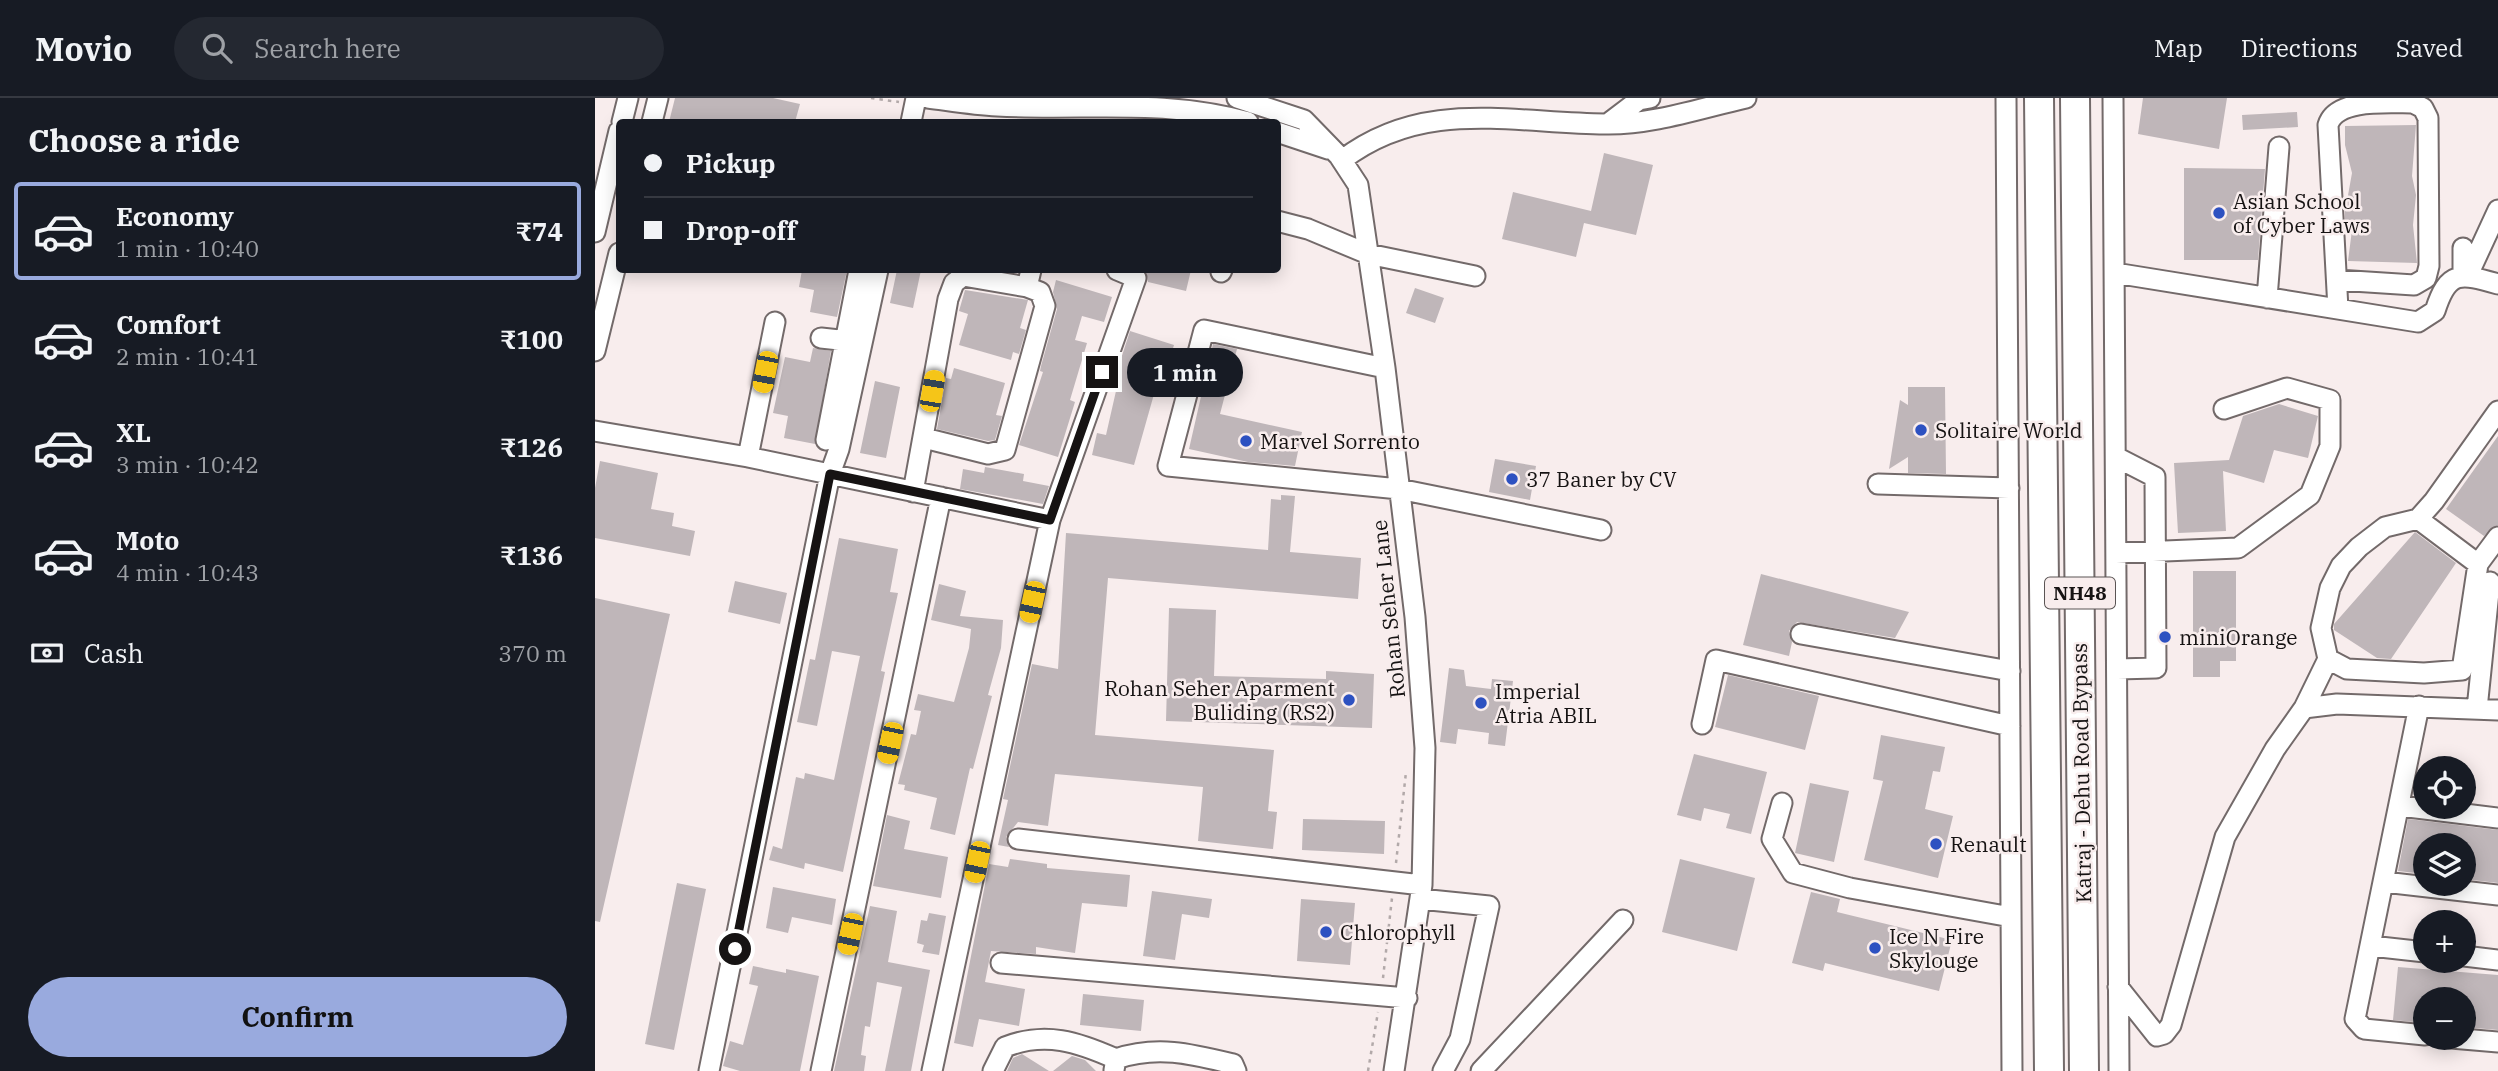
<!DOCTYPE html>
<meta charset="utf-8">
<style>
:root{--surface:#171b24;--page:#242831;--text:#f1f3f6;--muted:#9ea1a6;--line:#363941;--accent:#99aade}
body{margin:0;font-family:"IBM Plex Serif",serif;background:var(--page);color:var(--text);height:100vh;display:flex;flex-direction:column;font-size:26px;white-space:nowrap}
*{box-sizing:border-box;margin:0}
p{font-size:23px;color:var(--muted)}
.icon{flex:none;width:38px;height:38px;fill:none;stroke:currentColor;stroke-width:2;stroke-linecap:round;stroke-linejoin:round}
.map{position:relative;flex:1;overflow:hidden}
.sheet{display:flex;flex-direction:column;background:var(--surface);width:595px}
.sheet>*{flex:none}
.guide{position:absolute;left:21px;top:21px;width:665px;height:154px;border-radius:7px;box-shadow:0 4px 18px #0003;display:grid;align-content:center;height:154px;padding:0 28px;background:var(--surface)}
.buttons{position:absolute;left:1818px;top:658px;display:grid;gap:14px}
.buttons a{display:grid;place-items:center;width:63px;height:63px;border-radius:50%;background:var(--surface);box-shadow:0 4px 18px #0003;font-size:35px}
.end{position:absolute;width:32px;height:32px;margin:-16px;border:9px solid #161313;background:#fff;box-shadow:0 0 0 4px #fff}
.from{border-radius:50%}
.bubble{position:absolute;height:49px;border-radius:24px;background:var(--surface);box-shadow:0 4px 18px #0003;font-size:23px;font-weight:700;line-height:49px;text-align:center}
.car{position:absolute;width:21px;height:42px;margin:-21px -10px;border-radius:9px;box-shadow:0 0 5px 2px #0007;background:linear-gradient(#f5c518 24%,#345 0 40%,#f5c518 0 76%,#345 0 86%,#f5c518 0)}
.guide b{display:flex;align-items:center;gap:24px;height:66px;font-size:26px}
.guide b+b{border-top:2px solid var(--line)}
.guide i{width:18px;height:18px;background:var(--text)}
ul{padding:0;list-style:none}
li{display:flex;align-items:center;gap:21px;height:98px;margin:0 14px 10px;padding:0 14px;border:4px solid transparent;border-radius:7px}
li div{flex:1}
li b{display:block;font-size:26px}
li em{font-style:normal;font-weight:700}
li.current{border-color:var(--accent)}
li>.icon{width:63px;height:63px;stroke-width:1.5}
h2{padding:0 28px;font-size:32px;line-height:84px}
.pay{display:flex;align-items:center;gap:18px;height:77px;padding:0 28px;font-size:26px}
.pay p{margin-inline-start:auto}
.cta{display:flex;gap:14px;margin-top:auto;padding:14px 28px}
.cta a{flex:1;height:80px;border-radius:42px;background:var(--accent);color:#111;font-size:28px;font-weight:700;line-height:80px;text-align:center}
header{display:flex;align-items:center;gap:42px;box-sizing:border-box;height:98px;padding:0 35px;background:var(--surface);border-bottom:2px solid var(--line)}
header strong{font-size:33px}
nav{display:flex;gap:38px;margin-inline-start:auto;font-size:24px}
.search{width:490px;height:63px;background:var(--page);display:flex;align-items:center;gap:18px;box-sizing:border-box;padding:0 24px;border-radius:38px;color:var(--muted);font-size:26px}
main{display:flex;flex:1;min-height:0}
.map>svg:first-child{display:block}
</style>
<header>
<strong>Movio</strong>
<div class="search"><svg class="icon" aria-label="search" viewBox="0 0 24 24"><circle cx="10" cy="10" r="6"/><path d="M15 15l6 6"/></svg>Search here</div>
<nav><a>Map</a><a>Directions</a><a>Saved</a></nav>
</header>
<main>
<section class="sheet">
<h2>Choose a ride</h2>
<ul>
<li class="current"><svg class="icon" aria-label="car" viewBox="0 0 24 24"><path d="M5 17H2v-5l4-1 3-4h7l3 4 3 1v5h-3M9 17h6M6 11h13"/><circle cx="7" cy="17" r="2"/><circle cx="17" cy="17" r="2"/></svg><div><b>Economy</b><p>1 min · 10:40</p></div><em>₹74</em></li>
<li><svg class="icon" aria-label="car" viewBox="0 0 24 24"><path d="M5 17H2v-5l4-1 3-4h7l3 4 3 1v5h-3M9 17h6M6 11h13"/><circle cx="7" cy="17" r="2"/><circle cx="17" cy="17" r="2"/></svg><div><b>Comfort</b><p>2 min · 10:41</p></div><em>₹100</em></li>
<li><svg class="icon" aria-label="car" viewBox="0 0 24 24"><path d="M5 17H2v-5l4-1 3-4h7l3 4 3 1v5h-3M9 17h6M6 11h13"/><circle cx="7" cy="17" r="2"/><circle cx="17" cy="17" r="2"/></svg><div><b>XL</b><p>3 min · 10:42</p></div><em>₹126</em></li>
<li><svg class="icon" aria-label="car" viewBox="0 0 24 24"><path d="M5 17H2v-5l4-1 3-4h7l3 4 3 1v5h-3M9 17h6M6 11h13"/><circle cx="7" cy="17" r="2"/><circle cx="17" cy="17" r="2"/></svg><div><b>Moto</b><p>4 min · 10:43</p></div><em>₹136</em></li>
</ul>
<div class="pay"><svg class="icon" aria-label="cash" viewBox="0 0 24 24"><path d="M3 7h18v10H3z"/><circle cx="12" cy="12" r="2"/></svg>Cash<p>370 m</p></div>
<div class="cta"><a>Confirm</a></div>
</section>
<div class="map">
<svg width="1903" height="973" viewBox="0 0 1903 973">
<rect width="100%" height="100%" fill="#f8eded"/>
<!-- building -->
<path fill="#bfb6b9" d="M 80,0 L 178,0 L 205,6 L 200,24 L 74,24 Z
M 1548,0 L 1632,0 L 1624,51 L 1543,36 Z
M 1702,14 L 1703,29 L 1648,32 L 1647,17 Z
M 1821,27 L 1817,78 L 1821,97 L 1818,127 L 1822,165 L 1753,163 L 1757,132 L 1750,123 L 1750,114 L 1757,75 L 1750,47 L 1750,28 Z
M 1009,55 L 1058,67 L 1041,137 L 989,125 L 981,159 L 907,141 L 918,94 L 996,113 Z
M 1589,70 L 1670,71 L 1663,162 L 1589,162 Z
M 207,172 L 252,172 L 242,219 L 215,214 L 219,192 L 204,189 Z
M 302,172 L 326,172 L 318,210 L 295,205 Z
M 551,172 L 596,172 L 591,193 L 553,184 Z
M 461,182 L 517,199 L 509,224 L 487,218 L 480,242 L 492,245 L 475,302 L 480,304 L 463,359 L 424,347 L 448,274 L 445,273 L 446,268 L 462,211 L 458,194 Z
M 820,190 L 849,200 L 840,225 L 811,215 Z
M 370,192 L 433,202 L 425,230 L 431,232 L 424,256 L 418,254 L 416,262 L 364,247 L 373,216 L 364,213 Z
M 535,233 L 579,247 L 568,283 L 563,282 L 539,367 L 497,357 L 502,335 L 511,337 L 526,271 L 523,270 Z
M 618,246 L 642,251 L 625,316 L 707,334 L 700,368 L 653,364 L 594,351 Z
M 218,250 L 236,253 L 220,346 L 189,340 L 193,318 L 178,315 L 190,259 L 215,264 Z
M 359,270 L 410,285 L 401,317 L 407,318 L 400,342 L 393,343 L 342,331 L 351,280 L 356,281 Z
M 280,283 L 305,289 L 291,360 L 265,355 Z
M 1313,289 L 1350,289 L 1351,376 L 1313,375 L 1313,359 L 1294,371 L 1305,302 L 1313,307 Z
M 1684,306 L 1723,318 L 1713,360 L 1679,352 L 1669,385 L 1628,373 L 1631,433 L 1583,435 L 1579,365 L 1634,362 L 1648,318 Z
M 1903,338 L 1903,427 L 1889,438 L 1851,411 Z
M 900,361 L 941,368 L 935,402 L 894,394 Z
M 5,363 L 63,375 L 56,411 L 79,415 L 77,428 L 100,433 L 95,458 L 0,440 L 0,390 Z
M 390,369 L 429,376 L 428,383 L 454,388 L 448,406 L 365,391 L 368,371 L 389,375 Z
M 686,397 L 700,398 L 695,454 L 766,460 L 763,501 L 513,480 L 500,637 L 679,652 L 673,713 L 682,714 L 678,751 L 603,743 L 608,689 L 460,676 L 453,728 L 423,724 L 411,739 L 414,749 L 403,747 L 413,702 L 408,701 L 437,566 L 463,571 L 471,435 L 673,452 L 676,401 L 686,402 Z
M 1820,434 L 1861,465 L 1796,561 L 1782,560 L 1739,532 L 1739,526 Z
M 244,440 L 303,451 L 295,494 L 303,495 L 286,573 L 290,574 L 248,774 L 210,765 L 209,771 L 174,762 L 178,748 L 187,751 L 201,679 L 209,681 L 210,675 L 239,682 L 265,558 L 237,553 L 222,628 L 202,624 L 215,561 L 220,562 Z
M 1598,473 L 1641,473 L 1641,563 L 1625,563 L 1625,579 L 1598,579 Z
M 1166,476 L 1314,514 L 1300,540 L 1202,524 L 1194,533 L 1197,544 L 1194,558 L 1148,547 Z
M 140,483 L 192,495 L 185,526 L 133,514 Z
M 344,486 L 371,493 L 365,518 L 408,522 L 406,550 L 393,597 L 397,598 L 378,671 L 375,670 L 360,737 L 335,731 L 342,700 L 309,692 L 310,687 L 303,686 L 316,636 L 321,637 L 326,613 L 319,612 L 323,596 L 359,604 L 374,550 L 376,531 L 336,522 Z
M 0,500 L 75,516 L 5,824 L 0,823 Z
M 574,510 L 621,512 L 619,578 L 731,581 L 731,573 L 779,576 L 777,630 L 571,623 Z
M 854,570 L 869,572 L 871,588 L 896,591 L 897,581 L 918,583 L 910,648 L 893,646 L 894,635 L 863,631 L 861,646 L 845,644 Z
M 1133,577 L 1224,598 L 1210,652 L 1120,629 Z
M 1286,637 L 1350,649 L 1345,674 L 1338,673 L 1330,711 L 1358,718 L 1343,780 L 1269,762 L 1288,683 L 1278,681 Z
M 1099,656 L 1172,674 L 1156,736 L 1131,730 L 1135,716 L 1109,710 L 1106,723 L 1082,717 Z
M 1215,685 L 1254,693 L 1239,764 L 1200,755 Z
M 292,717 L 315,723 L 309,751 L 353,759 L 346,800 L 278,788 Z
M 708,721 L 790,723 L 789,756 L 707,752 Z
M 1813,721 L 1903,732 L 1903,785 L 1869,781 L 1869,747 L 1830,747 L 1830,776 L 1803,773 Z
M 415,761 L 452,766 L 452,770 L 535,777 L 532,809 L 487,805 L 480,855 L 441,849 L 441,856 L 396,853 L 390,884 L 430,891 L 424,928 L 384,921 L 378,949 L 359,945 L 394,766 L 413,769 Z
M 1085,761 L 1160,780 L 1142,853 L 1067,834 Z
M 82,785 L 111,791 L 79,952 L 50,946 Z
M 178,789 L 241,801 L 237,827 L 197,819 L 193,835 L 171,830 Z
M 557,793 L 617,801 L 614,820 L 587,816 L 580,862 L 548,858 Z
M 1216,794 L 1245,801 L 1242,814 L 1357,842 L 1344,893 L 1230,865 L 1228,873 L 1197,865 Z
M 706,801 L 760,805 L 755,867 L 702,863 Z
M 275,808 L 302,813 L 293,864 L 335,872 L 316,973 L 290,973 L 307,889 L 282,884 L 275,929 L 270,928 L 266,957 L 271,958 L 269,973 L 239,973 Z
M 334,815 L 351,818 L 344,857 L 327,854 L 329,847 L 322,845 L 326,822 L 332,823 Z
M 158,868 L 191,875 L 191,871 L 224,878 L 205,973 L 145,973 L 128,968 L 135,943 L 148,947 L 163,888 L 154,886 Z
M 1803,869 L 1903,877 L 1903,932 L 1869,929 L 1869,901 L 1830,901 L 1830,925 L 1798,922 Z
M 488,896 L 549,902 L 546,933 L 485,927 Z
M 427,956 L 454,973 L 412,973 L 418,960 Z
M 477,958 L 490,962 L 501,973 L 458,973 Z"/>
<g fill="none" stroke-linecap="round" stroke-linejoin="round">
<!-- minor casing -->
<g stroke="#736a6a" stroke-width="23">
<path id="minor" d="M 333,0 C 356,3 379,7 402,8 C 489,13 567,0 653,24
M 642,0 L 709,22 L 744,58 L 763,87 L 790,270 L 820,519 L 830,650 L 827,787 L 799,973
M 1411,0 L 1417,973
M 1518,0 L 1524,973
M 27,24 L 33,0
M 57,24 L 63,0
M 316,24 L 321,0
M 1015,24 L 1044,2 L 1055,0
M 682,34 L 733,51
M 747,62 C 828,0 915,25 1010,26 C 1057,27 1106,10 1151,0
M 682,123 L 713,131 L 773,156 L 880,178
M 0,134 L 24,33
M 1868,150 L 1868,178
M 626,174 L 627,172
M 1520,175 L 1823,224 L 1840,213 C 1853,172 1865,175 1903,186
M 1873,177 L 1903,112
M 1742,182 L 1819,187 L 1831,180 L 1834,168 L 1833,20 L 1828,10 L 1818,5 C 1794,5 1741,0 1733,27 L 1743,211
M 1672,200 L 1684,49
M 226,240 L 263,244
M 0,253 L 24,155
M 790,270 L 609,232 L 573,368 L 804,391 L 1006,432
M 0,333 L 153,359 L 455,422
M 329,340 L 393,356 L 410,352 L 450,208 L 445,194 L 432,189
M 231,342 L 264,172
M 153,359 L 180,224
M 1521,359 L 1560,379 L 1561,570 L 1522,571
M 1283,386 L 1414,390
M 318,394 L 353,201 L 359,185 L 368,178 L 432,189 L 436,172
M 1823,421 L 1883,466
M 1521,455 L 1643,450 L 1715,397 L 1735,348 L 1735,302 L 1692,290 L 1629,311
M 1206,536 L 1415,573
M 1733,561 L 1752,571 L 1829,575 L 1867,572 L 1883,466 L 1903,439
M 1824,608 L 1760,921 L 1769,931 L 1830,937
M 1709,610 L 1733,561 L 1726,530 L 1735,490 L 1746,468 L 1764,449 L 1790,429 L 1823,421 L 1839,403 L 1903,313
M 1882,611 L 1895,484
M 1107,626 L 1121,562 L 1415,628
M 1187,705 L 1177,741 L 1198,775 L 1255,790 L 1416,819
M 1805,708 L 1903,720
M 423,741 L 827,787
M 1789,784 L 1903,797
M 825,801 L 894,808 L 865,941 L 848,973
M 1776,848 L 1830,854
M 1869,858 L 1903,862
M 406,865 L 812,900
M 1523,889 L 1562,938 L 1569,936 L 1576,927 L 1630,739 L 1680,651 L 1709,610 L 1742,606 L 1903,612
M 1856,940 L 1903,944
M 519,972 L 521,961 C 562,947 597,956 638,966 L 641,973
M 114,973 L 235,376 L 244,351 L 283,172
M 226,973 L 346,399
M 337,973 L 455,422 L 541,180 L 522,172
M 398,973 L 410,949 C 450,933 483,944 521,961
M 886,973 L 1028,822"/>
</g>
<!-- highway casing -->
<g stroke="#736a6a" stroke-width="32">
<path id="highway" d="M 1444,0 L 1454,973
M 1480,0 L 1489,973"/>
</g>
<!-- path -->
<path stroke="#b2a9a9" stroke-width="2.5" stroke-dasharray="3.5 5" stroke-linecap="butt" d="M 276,0 L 304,4
M 801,765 L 811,674
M 788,880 L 797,800
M 773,973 L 783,914"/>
<!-- minor -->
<use href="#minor" stroke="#fff" stroke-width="19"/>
<!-- highway -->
<use href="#highway" stroke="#fff" stroke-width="28"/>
</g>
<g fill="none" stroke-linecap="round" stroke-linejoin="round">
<!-- route -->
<path stroke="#161313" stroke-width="9" d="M 140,851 L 235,376 L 455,422 L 507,274"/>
</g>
<!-- markers -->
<g fill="#2d51c1" stroke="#f8eded" stroke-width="2.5">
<circle cx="1624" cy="115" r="7"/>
<circle cx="1326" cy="332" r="7"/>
<circle cx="651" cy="343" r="7"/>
<circle cx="917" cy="381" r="7"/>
<circle cx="1570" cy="539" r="7"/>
<circle cx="754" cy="602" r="7"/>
<circle cx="886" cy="605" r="7"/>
<circle cx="1341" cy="746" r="7"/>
<circle cx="731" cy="834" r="7"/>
<circle cx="1280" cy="850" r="7"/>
</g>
<g text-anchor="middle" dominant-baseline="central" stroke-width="5" stroke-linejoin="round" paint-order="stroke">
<!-- shield labels -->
<rect fill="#f8eded" stroke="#5a5454" stroke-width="2" x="1450" y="479.5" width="70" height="31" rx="5"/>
<g font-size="19" font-weight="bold" fill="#161313">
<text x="1485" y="495">NH48</text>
</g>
<!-- poi labels -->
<g font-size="21" fill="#161313" stroke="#f8eded" text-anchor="start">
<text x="1638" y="103">Asian School<tspan x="1638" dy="24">of Cyber Laws</tspan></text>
<text x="1340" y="332">Solitaire World</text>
<text x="665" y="343">Marvel Sorrento</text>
<text x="931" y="381">37 Baner by CV</text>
<text x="1584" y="539">miniOrange</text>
<text x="740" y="590" text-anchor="end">Rohan Seher Aparment<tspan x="740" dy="24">Buliding (RS2)</tspan></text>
<text x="900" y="593">Imperial<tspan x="900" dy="24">Atria ABIL</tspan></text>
<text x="1355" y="746">Renault</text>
<text x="745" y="834">Chlorophyll</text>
<text x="1294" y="838">Ice N Fire<tspan x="1294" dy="24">Skylouge</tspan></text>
</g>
<!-- street labels -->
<g font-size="21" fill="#161313" stroke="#f8eded">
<text transform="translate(793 511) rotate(-96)">Rohan Seher Lane</text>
<text transform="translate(1486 675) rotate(-91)">Katraj - Dehu Road Bypass</text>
</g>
</g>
</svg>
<div class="buttons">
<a><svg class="icon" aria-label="locate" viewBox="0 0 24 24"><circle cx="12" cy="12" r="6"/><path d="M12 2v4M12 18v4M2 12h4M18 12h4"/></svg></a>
<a><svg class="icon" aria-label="layers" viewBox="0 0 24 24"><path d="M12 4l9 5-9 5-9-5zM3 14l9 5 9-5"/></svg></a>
<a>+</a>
<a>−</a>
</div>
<i class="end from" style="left:140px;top:851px"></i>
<i class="end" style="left:507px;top:274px"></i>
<div class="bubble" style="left:532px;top:250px;width:116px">1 min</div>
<i class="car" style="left:170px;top:274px;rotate:191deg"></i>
<i class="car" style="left:337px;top:293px;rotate:10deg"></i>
<i class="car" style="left:437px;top:504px;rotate:192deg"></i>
<i class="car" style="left:295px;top:645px;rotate:192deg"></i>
<i class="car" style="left:382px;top:764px;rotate:192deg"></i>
<i class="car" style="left:255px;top:836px;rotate:192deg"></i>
<div class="guide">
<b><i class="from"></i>Pickup</b>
<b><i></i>Drop-off</b>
</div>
</div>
</main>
